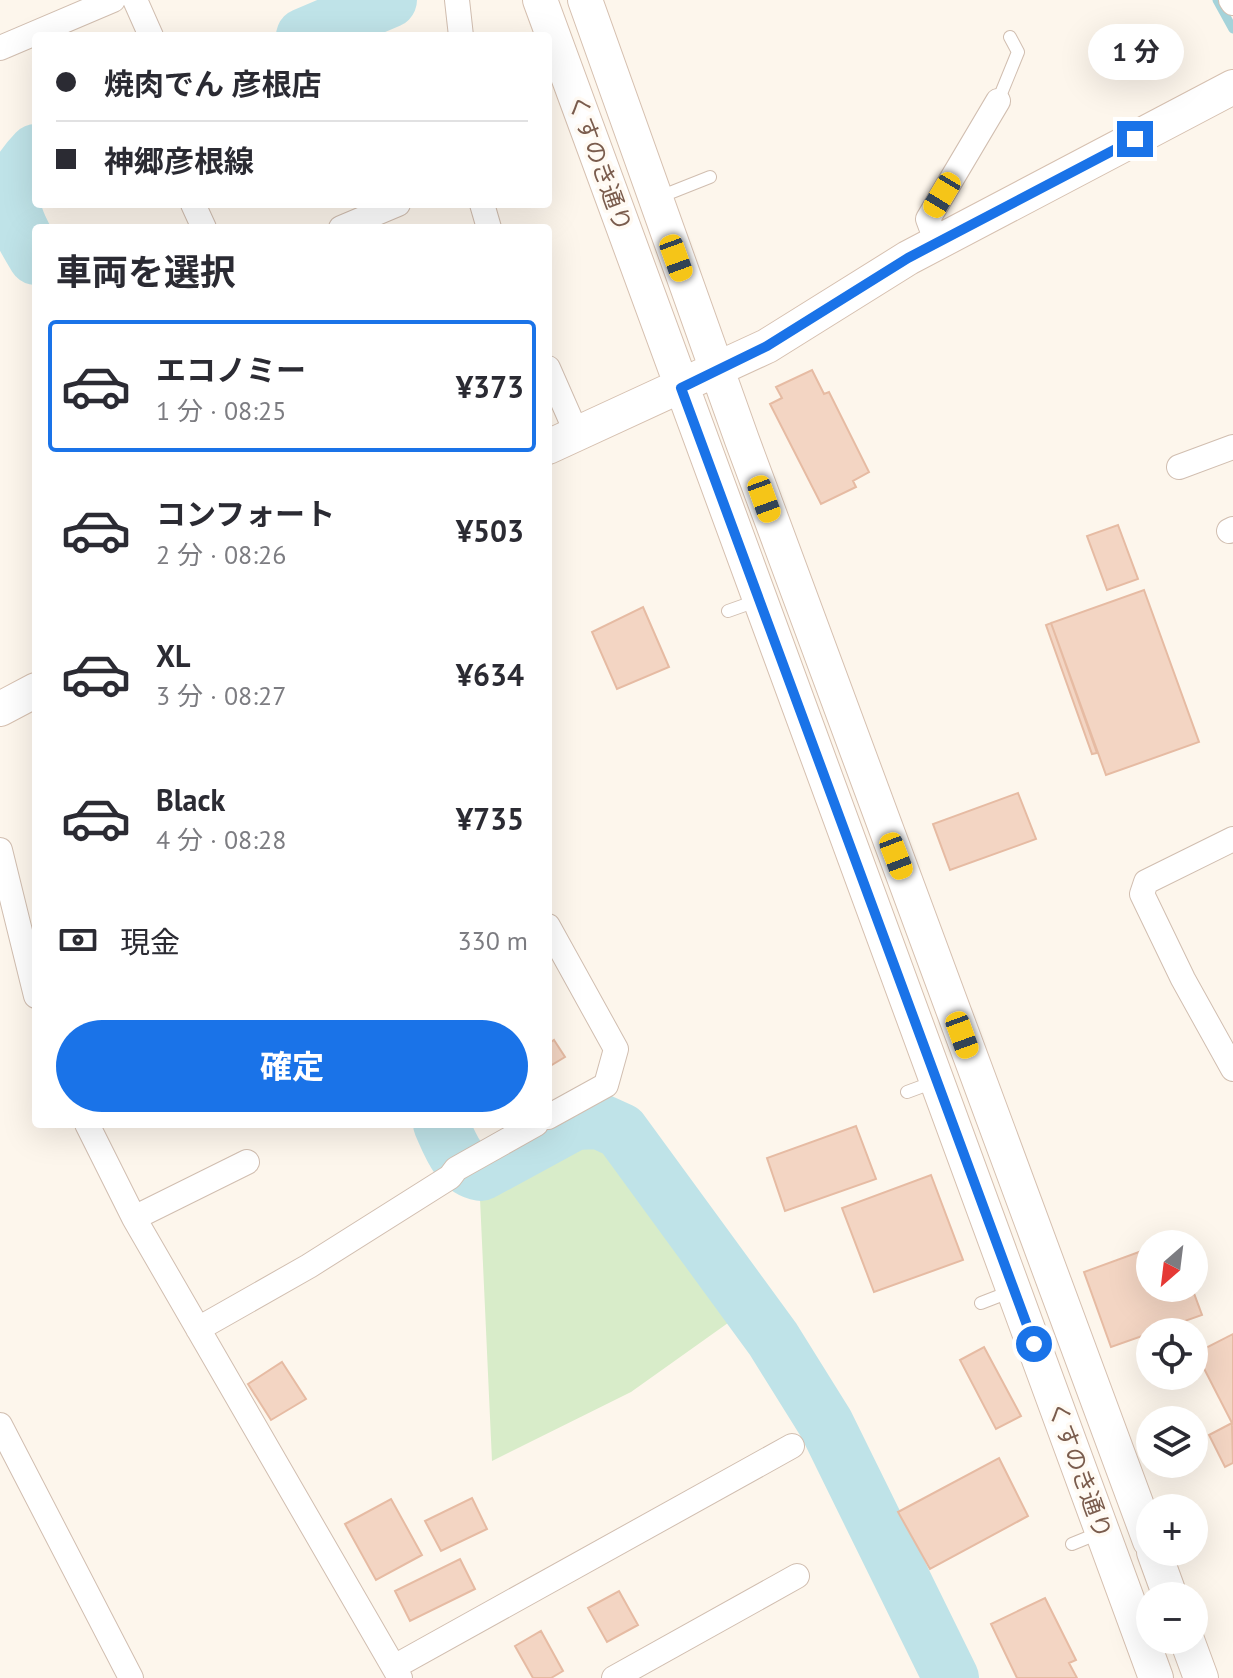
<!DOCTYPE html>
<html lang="ja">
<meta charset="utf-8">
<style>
:root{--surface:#fff;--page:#f2f2f3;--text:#2b2b33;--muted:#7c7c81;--line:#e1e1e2;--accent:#1a73e8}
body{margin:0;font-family:"PT Sans","Noto Sans JP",sans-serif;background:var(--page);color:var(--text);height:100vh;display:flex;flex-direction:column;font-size:30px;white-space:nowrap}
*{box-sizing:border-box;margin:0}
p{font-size:26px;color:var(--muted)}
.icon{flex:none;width:44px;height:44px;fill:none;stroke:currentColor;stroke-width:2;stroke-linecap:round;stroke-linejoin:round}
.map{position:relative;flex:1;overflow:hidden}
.details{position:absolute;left:32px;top:224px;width:520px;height:904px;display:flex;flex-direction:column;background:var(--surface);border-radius:8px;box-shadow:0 8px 32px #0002}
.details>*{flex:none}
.banner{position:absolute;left:32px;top:32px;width:520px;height:176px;border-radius:8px;box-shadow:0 8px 32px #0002;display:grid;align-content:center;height:176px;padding:0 24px;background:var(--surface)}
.needle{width:52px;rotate:208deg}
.fabs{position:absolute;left:1136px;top:1230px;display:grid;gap:16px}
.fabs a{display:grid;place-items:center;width:72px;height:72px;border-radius:50%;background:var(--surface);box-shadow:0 8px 32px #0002;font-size:40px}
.end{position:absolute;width:36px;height:36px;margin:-18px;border:10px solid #1a73e8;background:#fff;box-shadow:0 0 0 4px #fff}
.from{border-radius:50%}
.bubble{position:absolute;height:56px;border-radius:28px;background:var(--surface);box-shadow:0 8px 32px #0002;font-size:26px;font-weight:700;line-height:56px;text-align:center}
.car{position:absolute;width:24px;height:48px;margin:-24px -12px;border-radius:10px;box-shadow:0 0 6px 2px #0007;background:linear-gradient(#f5c518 24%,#345 0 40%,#f5c518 0 76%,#345 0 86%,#f5c518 0)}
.banner b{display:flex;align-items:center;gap:28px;height:76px;font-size:30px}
.banner b+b{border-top:2px solid var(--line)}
.banner i{width:20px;height:20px;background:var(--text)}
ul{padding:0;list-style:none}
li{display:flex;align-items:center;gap:24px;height:132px;margin:0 16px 12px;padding:0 8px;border:4px solid transparent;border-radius:8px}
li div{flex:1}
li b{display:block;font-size:30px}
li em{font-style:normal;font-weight:700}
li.active{border-color:var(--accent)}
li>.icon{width:72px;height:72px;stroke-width:1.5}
h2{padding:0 24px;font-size:36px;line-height:96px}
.pay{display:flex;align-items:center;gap:20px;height:88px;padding:0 24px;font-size:30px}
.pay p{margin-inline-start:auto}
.primary-button{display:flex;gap:16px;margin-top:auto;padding:16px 24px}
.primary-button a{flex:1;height:92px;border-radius:48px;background:var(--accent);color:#fff;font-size:32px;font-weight:700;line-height:92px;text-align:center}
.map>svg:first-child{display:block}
</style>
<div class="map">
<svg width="1233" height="1678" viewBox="0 0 1233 1678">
<rect width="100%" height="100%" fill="#fdf6ec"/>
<!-- green -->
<path fill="#d8ecc9" d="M 582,1127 L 611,1135 L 742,1313 L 631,1392 L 492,1461 L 479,1177 L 496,1182 Z"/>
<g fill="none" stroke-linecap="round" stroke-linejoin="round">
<!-- stream -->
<path stroke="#a5d3da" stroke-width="9" d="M 1217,0 L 1233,29"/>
<!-- river -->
<path stroke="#bfe3e8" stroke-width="56" d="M 304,36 L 389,0
M 36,152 C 0,189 9,213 36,257
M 441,1124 C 450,1144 458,1169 481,1173 L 575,1122 L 599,1121 L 621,1131 L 773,1339 L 826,1424 L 951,1678"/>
</g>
<!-- building -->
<path fill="#f3d5c3" stroke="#e6bba3" stroke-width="2" d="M 812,370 L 824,394 L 829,392 L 869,472 L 853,481 L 856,487 L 821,504 L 770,404 L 782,398 L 776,387 Z
M 1118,525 L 1138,579 L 1107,590 L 1087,536 Z
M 1144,590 L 1199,742 L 1106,775 L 1051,623 Z
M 643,607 L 669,667 L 617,689 L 592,632 Z
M 1051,623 L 1097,753 L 1092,754 L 1046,625 Z
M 1018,793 L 1036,839 L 950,870 L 933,824 Z
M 554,1040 L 565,1057 L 550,1066 L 548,1044 Z
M 856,1126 L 876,1179 L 785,1211 L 767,1158 Z
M 931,1175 L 963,1260 L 874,1292 L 842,1208 Z
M 1150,1248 L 1150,1288 L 1192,1288 L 1202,1315 L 1111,1347 L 1084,1272 Z
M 1233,1334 L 1233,1425 L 1196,1353 Z
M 984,1347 L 1021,1416 L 996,1429 L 960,1360 Z
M 282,1362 L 306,1399 L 271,1420 L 248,1384 Z
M 1232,1423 L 1233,1463 L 1225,1467 L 1209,1435 Z
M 999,1458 L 1028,1516 L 930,1569 L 898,1512 Z
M 472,1498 L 487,1529 L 441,1551 L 425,1521 Z
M 391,1499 L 422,1555 L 376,1580 L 345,1524 Z
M 460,1559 L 475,1589 L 410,1621 L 395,1591 Z
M 619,1591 L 638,1625 L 607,1642 L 588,1608 Z
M 1045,1598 L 1076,1660 L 1069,1663 L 1077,1678 L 1017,1678 L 991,1624 Z
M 541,1631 L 563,1671 L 551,1678 L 533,1678 L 515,1646 Z"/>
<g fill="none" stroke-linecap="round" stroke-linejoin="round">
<!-- service casing -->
<g stroke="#d1beb0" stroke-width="14">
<path id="service" d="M 998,101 L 1018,52 L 1010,37
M 657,198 L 710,177
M 728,611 L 759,600
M 907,1092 L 934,1082
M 981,1303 L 1012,1291
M 1072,1544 L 1099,1533"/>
</g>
<!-- minor casing -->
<g stroke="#d1beb0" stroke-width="26">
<path id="minor" d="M 135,0 L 151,36
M 457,0 L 461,36
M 1231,0 L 1233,3
M 0,48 L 113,0
M 193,204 L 204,228
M 482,204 L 489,228
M 341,228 L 398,204
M 937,243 L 928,219 L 998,101
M 548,368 L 577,434
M 1179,467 L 1233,447
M 1229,531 L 1233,529
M 1233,839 L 1146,882 L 1142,894 L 1183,979 L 1233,1069
M 0,850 L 36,996
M 548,926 L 616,1049 L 606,1085 L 548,1117
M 87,1124 L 134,1218 L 400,1678
M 134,1218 L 247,1162
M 198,1329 L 309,1266 L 450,1177 L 456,1169 L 536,1124
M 0,1425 L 131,1678
M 394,1667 L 792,1446
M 614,1678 L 797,1576"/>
</g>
<!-- secondary casing -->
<g stroke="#d6c0b0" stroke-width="36">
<path id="secondary" d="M 540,0 L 1156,1678
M 585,0 L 742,440 L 1150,1541
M 548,447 L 767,346 L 908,258 L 1233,87
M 0,709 L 36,690
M 1154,1552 L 1170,1596
M 1187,1640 L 1201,1678"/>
</g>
<!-- service -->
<use href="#service" stroke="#fff" stroke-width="12"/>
<!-- minor -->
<use href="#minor" stroke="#fff" stroke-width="24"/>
<!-- secondary -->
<use href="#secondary" stroke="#fff" stroke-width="34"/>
</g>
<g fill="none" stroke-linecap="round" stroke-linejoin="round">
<!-- route -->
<path stroke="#1a73e8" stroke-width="10" d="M 1034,1344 L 681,388 L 767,346 L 908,258 L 1135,139"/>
</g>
<g text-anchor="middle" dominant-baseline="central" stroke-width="7" stroke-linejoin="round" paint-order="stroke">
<!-- street labels -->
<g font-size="24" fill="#7a5c4d" stroke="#fffaf3">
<text transform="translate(600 163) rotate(70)">くすのき通り</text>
<text transform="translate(1080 1470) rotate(70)">くすのき通り</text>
</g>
</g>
</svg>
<div class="fabs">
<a><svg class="needle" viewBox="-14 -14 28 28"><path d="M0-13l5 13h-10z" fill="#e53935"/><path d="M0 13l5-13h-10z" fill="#7c7c81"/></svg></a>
<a><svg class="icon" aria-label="locate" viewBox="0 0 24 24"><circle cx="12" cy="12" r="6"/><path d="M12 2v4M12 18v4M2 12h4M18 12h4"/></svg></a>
<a><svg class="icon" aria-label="layers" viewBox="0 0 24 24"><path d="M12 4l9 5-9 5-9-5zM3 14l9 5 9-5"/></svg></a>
<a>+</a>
<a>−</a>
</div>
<i class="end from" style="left:1034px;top:1344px"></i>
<i class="end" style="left:1135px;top:139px"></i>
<div class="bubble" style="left:1088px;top:24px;width:96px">1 分</div>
<i class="car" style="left:942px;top:195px;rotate:211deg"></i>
<i class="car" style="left:676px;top:258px;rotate:160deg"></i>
<i class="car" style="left:764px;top:499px;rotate:160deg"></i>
<i class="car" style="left:896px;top:856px;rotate:159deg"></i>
<i class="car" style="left:962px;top:1035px;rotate:160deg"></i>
<div class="banner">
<b><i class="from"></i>焼肉でん 彦根店</b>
<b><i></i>神郷彦根線</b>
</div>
<section class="details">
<h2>車両を選択</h2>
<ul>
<li class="active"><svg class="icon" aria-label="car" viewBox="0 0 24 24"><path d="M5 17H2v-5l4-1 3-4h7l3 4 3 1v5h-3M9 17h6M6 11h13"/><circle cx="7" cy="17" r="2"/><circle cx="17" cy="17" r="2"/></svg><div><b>エコノミー</b><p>1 分 · 08:25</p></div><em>¥373</em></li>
<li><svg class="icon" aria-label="car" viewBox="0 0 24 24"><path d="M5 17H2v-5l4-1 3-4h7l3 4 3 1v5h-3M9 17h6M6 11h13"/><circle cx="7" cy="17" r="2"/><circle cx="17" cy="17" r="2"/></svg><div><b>コンフォート</b><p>2 分 · 08:26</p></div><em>¥503</em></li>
<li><svg class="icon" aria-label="car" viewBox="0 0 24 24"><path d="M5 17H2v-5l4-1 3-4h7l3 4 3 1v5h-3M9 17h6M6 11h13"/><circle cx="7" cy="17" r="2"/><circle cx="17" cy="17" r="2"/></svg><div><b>XL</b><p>3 分 · 08:27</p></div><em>¥634</em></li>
<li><svg class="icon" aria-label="car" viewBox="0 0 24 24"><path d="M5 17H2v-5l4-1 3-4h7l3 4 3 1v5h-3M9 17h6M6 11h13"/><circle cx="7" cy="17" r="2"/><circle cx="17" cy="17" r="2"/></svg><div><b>Black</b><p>4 分 · 08:28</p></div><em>¥735</em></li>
</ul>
<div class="pay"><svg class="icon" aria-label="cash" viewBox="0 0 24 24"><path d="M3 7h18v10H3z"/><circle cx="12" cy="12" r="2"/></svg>現金<p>330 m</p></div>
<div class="primary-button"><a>確定</a></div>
</section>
</div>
